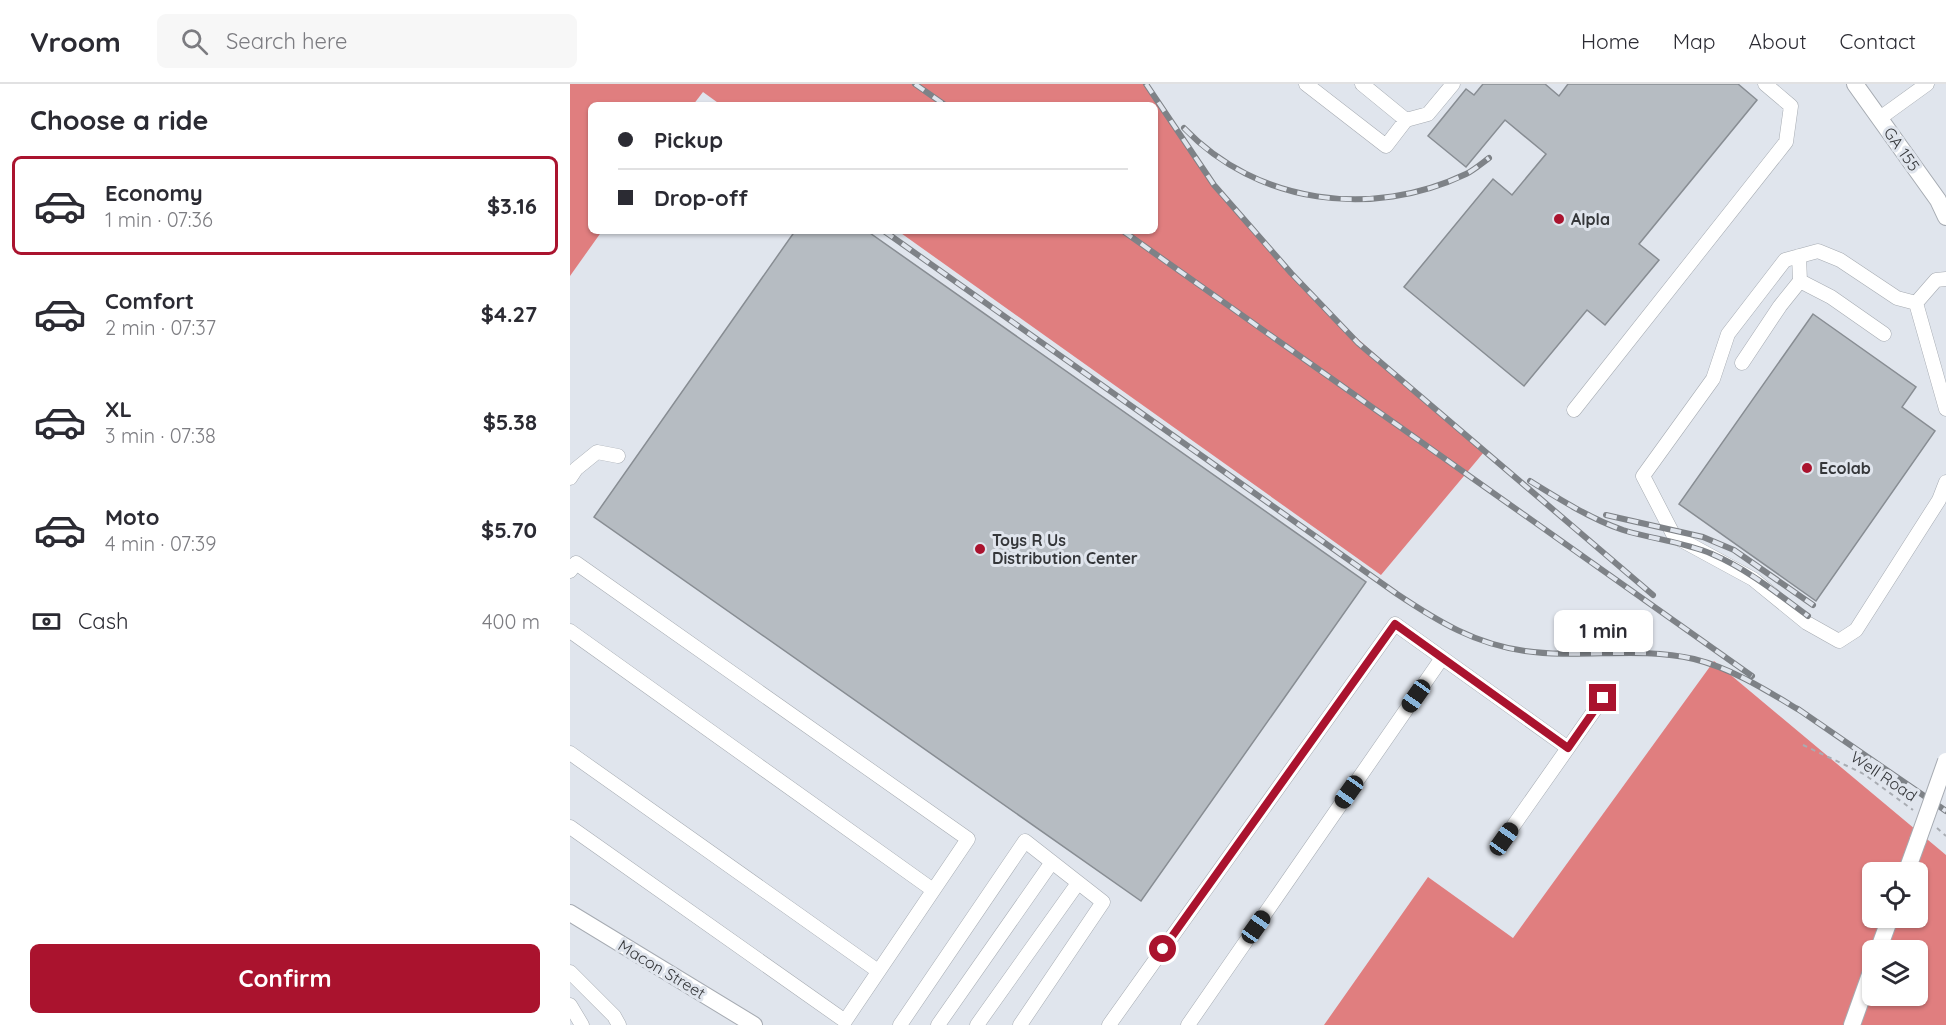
<!DOCTYPE html>
<meta charset="utf-8">
<style>
:root{--surface:#fff;--page:#f7f7f7;--text:#2b2b33;--muted:#7c7c81;--line:#e1e1e2;--accent:#aa132e}
body{margin:0;font-family:Quicksand,sans-serif;background:var(--page);color:var(--text);height:100vh;display:flex;flex-direction:column;font-size:22px;white-space:nowrap}
*{box-sizing:border-box;margin:0}
p{font-size:20px;color:var(--muted)}
.icon{flex:none;width:33px;height:33px;fill:none;stroke:currentColor;stroke-width:2;stroke-linecap:round;stroke-linejoin:round}
.map{position:relative;flex:1;overflow:hidden}
.panel{display:flex;flex-direction:column;background:var(--surface);width:570px}
.panel>*{flex:none}
.guide{position:absolute;left:18px;top:18px;width:570px;height:132px;border-radius:9px;box-shadow:0 2px 4px #0004;display:grid;align-content:center;height:132px;padding:0 30px;background:var(--surface)}
.buttons{position:absolute;left:1292px;top:778px;display:grid;gap:12px}
.buttons a{display:grid;place-items:center;width:66px;height:66px;border-radius:9px;background:var(--surface);box-shadow:0 2px 4px #0004;font-size:30px}
.end{position:absolute;width:27px;height:27px;margin:-14px;border:8px solid #aa132e;background:#fff;box-shadow:0 0 0 3px #fff}
.from{border-radius:50%}
.bubble{position:absolute;height:42px;border-radius:9px;background:var(--surface);box-shadow:0 2px 4px #0004;font-size:20px;font-weight:700;line-height:42px;text-align:center}
.car{position:absolute;width:18px;height:36px;margin:-18px -9px;border-radius:8px;box-shadow:0 0 4px 2px #0007;background:linear-gradient(#222 24%,#8ab4d8 0 40%,#222 0 76%,#8ab4d8 0 86%,#222 0)}
.guide b{display:flex;align-items:center;gap:21px;height:57px;font-size:22px}
.guide b+b{border-top:2px solid var(--line)}
.guide i{width:15px;height:15px;background:var(--text)}
ul{padding:0;list-style:none}
li{display:flex;align-items:center;gap:18px;height:99px;margin:0 12px 9px;padding:0 18px;border:3px solid transparent;border-radius:9px}
li div{flex:1}
li b{display:block;font-size:22px}
li em{font-style:normal;font-weight:700}
li.selected{border-color:var(--accent)}
li>.icon{width:54px;height:54px;stroke-width:1.5}
h2{padding:0 30px;font-size:27px;line-height:72px}
.pay{display:flex;align-items:center;gap:15px;height:66px;padding:0 30px;font-size:22px}
.pay p{margin-inline-start:auto}
.action{display:flex;gap:12px;margin-top:auto;padding:12px 30px}
.action a{flex:1;height:69px;border-radius:9px;background:var(--accent);color:#fff;font-size:24px;font-weight:700;line-height:69px;text-align:center}
header{display:flex;align-items:center;gap:36px;box-sizing:border-box;height:84px;padding:0 30px;background:var(--surface);border-bottom:2px solid var(--line)}
header strong{font-size:28px}
nav{display:flex;gap:33px;margin-inline-start:auto;font-size:21px}
.search{width:420px;height:54px;background:var(--page);display:flex;align-items:center;gap:15px;box-sizing:border-box;padding:0 21px;border-radius:9px;color:var(--muted);font-size:22px}
main{display:flex;flex:1;min-height:0}
.map>svg:first-child{display:block}
</style>
<header>
<strong>Vroom</strong>
<div class="search"><svg class="icon" aria-label="search" viewBox="0 0 24 24"><circle cx="10" cy="10" r="6"/><path d="M15 15l6 6"/></svg>Search here</div>
<nav><a>Home</a><a>Map</a><a>About</a><a>Contact</a></nav>
</header>
<main>
<section class="panel">
<h2>Choose a ride</h2>
<ul>
<li class="selected"><svg class="icon" aria-label="car" viewBox="0 0 24 24"><path d="M5 17H2v-5l4-1 3-4h7l3 4 3 1v5h-3M9 17h6M6 11h13"/><circle cx="7" cy="17" r="2"/><circle cx="17" cy="17" r="2"/></svg><div><b>Economy</b><p>1 min · 07:36</p></div><em>$3.16</em></li>
<li><svg class="icon" aria-label="car" viewBox="0 0 24 24"><path d="M5 17H2v-5l4-1 3-4h7l3 4 3 1v5h-3M9 17h6M6 11h13"/><circle cx="7" cy="17" r="2"/><circle cx="17" cy="17" r="2"/></svg><div><b>Comfort</b><p>2 min · 07:37</p></div><em>$4.27</em></li>
<li><svg class="icon" aria-label="car" viewBox="0 0 24 24"><path d="M5 17H2v-5l4-1 3-4h7l3 4 3 1v5h-3M9 17h6M6 11h13"/><circle cx="7" cy="17" r="2"/><circle cx="17" cy="17" r="2"/></svg><div><b>XL</b><p>3 min · 07:38</p></div><em>$5.38</em></li>
<li><svg class="icon" aria-label="car" viewBox="0 0 24 24"><path d="M5 17H2v-5l4-1 3-4h7l3 4 3 1v5h-3M9 17h6M6 11h13"/><circle cx="7" cy="17" r="2"/><circle cx="17" cy="17" r="2"/></svg><div><b>Moto</b><p>4 min · 07:39</p></div><em>$5.70</em></li>
</ul>
<div class="pay"><svg class="icon" aria-label="cash" viewBox="0 0 24 24"><path d="M3 7h18v10H3z"/><circle cx="12" cy="12" r="2"/></svg>Cash<p>400 m</p></div>
<div class="action"><a>Confirm</a></div>
</section>
<div class="map">
<svg width="1376" height="941" viewBox="0 0 1376 941">
<rect width="100%" height="100%" fill="#e0e5ed"/>
<!-- forest -->
<path fill="#e07e7f" fill-rule="evenodd" d="M 0,0 L 578,0 L 647,107 L 759,229 L 914,368 L 811,491 L 328,147 L 585,147 L 585,21 L 151,21 L 133,8 L 123,21 L 21,21 L 21,147 L 32,147 L 0,192 Z
M 1144,577 L 1376,771 L 1376,941 L 754,941 L 858,793 L 943,854 ZM 1302,789 L 1347,789 L 1347,834 L 1302,834 ZM 1302,867 L 1347,867 L 1347,912 L 1302,912 Z"/>
<!-- building -->
<path fill="#b6bcc2" stroke="#888d93" stroke-width="1.5" d="M 913,0 L 975,0 L 989,12 L 998,0 L 1168,0 L 1187,16 L 1069,160 L 1089,176 L 1035,241 L 1017,226 L 954,302 L 834,203 L 923,95 L 942,111 L 976,70 L 935,36 L 896,83 L 858,52 L 896,5 L 904,11 Z
M 225,147 L 297,147 L 796,498 L 571,817 L 24,433 Z
M 1243,230 L 1346,303 L 1332,323 L 1365,347 L 1246,517 L 1109,420 Z"/>
<g fill="none" stroke-linecap="round" stroke-linejoin="round">
<!-- minor casing -->
<g stroke="#a6abb2" stroke-width="15">
<path id="minor" d="M 736,0 L 816,62 L 836,36
M 792,0 L 836,36 L 858,30 L 883,0
M 1310,34 L 1357,0
M 1376,195 L 1366,196 L 1346,219 L 1327,214 L 1270,176 L 1248,167 L 1215,176 L 1158,250 L 1143,295 L 1073,392 L 1104,452 L 1183,495 L 1237,539 L 1269,557 L 1286,546 L 1369,416 L 1376,398
M 1230,197 L 1261,213 L 1314,250
M 1346,219 L 1376,325
M 1172,279 L 1210,222 L 1230,197 L 1229,172
M 1004,326 L 1216,58 L 1221,22 L 1195,0
M 0,394 L 6,385 L 27,368 L 48,372
M 0,487 L 6,479 L 398,755 L 275,937 L 0,743
M 0,547 L 363,806
M 998,664 L 1033,614
M 0,669 L 308,887
M 0,888 L 44,932 L 49,941
M 0,921 L 12,941
M 330,941 L 455,757 L 533,818 L 450,941
M 368,941 L 482,778
M 407,941 L 508,799
M 539,941 L 825,540 L 998,664 L 934,755
M 618,941 L 872,574"/>
</g>
<!-- major casing -->
<g stroke="#a6abb2" stroke-width="18">
<path id="major" d="M 1285,0 L 1368,116 L 1376,133
M 1336,789 L 1348,756
M 0,829 L 184,941
M 1308,867 L 1320,834
M 1282,941 L 1302,885"/>
</g>
<!-- path -->
<path stroke="#a8acb2" stroke-width="2" stroke-dasharray="4.5 4.5" stroke-linecap="butt" d="M 1233,661 L 1294,690 L 1343,726
M 1367,744 L 1376,752"/>
<!-- minor -->
<use href="#minor" stroke="#fff" stroke-width="14"/>
<!-- major -->
<use href="#major" stroke="#fff" stroke-width="16"/>
<!-- rail casing -->
<g stroke="#7e8287" stroke-width="6">
<path id="rail" d="M 345,0 L 375,21
M 576,0 L 644,101 L 721,189 L 788,259 L 1083,511
M 614,44 C 687,120 802,135 896,90 C 904,86 912,79 919,74
M 314,147 L 827,510 C 869,538 905,560 955,567 C 1011,575 1068,562 1124,575 C 1164,585 1199,608 1234,629
M 553,147 L 1182,592
M 960,397 C 989,415 1021,435 1053,446 C 1082,455 1114,458 1142,470 C 1177,485 1207,509 1238,532
M 1036,431 L 1133,453 L 1164,466 L 1243,521
M 1228,625 L 1376,727"/>
</g>
<!-- rail -->
<use href="#rail" stroke="#e0e5ed" stroke-width="4" stroke-dasharray="11" stroke-linecap="butt"/>
<!-- major-bridge casing -->
<g stroke="#a6abb2" stroke-width="18" stroke-linecap="butt">
<path id="major-bridge" d="M 1348,756 L 1376,677"/>
</g>
<!-- major-bridge -->
<use href="#major-bridge" stroke="#fff" stroke-width="16"/>
</g>
<g fill="none" stroke-linecap="round" stroke-linejoin="round">
<!-- route -->
<path stroke="#aa132e" stroke-width="8" d="M 593,865 L 825,540 L 998,664 L 1033,614"/>
</g>
<!-- markers -->
<g fill="#aa132e" stroke="#e0e5ed" stroke-width="2">
<circle cx="989" cy="135" r="6"/>
<circle cx="1237" cy="384" r="6"/>
<circle cx="410" cy="465" r="6"/>
</g>
<g text-anchor="middle" dominant-baseline="central" stroke-width="6" stroke-linejoin="round" paint-order="stroke">
<!-- street labels -->
<g font-size="16" fill="#343639" stroke="#e0e5ed">
<text transform="translate(1332 65) rotate(55)">GA 155</text>
<text transform="translate(1314 692) rotate(34)">Well Road</text>
<text transform="translate(92 885) rotate(31)">Macon Street</text>
</g>
<!-- poi labels -->
<g font-size="16" font-weight="bold" fill="#343639" stroke="#e0e5ed" text-anchor="start">
<text x="1001" y="135">Alpla</text>
<text x="1249" y="384">Ecolab</text>
<text x="422" y="456">Toys R Us<tspan x="422" dy="18">Distribution Center</tspan></text>
</g>
</g>
</svg>
<div class="buttons">
<a><svg class="icon" aria-label="locate" viewBox="0 0 24 24"><circle cx="12" cy="12" r="6"/><path d="M12 2v4M12 18v4M2 12h4M18 12h4"/></svg></a>
<a><svg class="icon" aria-label="layers" viewBox="0 0 24 24"><path d="M12 4l9 5-9 5-9-5zM3 14l9 5 9-5"/></svg></a>
</div>
<i class="end from" style="left:593px;top:865px"></i>
<i class="end" style="left:1033px;top:614px"></i>
<div class="bubble" style="left:984px;top:526px;width:99px">1 min</div>
<i class="car" style="left:846px;top:612px;rotate:215deg"></i>
<i class="car" style="left:779px;top:708px;rotate:215deg"></i>
<i class="car" style="left:934px;top:755px;rotate:35deg"></i>
<i class="car" style="left:686px;top:843px;rotate:35deg"></i>
<div class="guide">
<b><i class="from"></i>Pickup</b>
<b><i></i>Drop-off</b>
</div>
</div>
</main>
